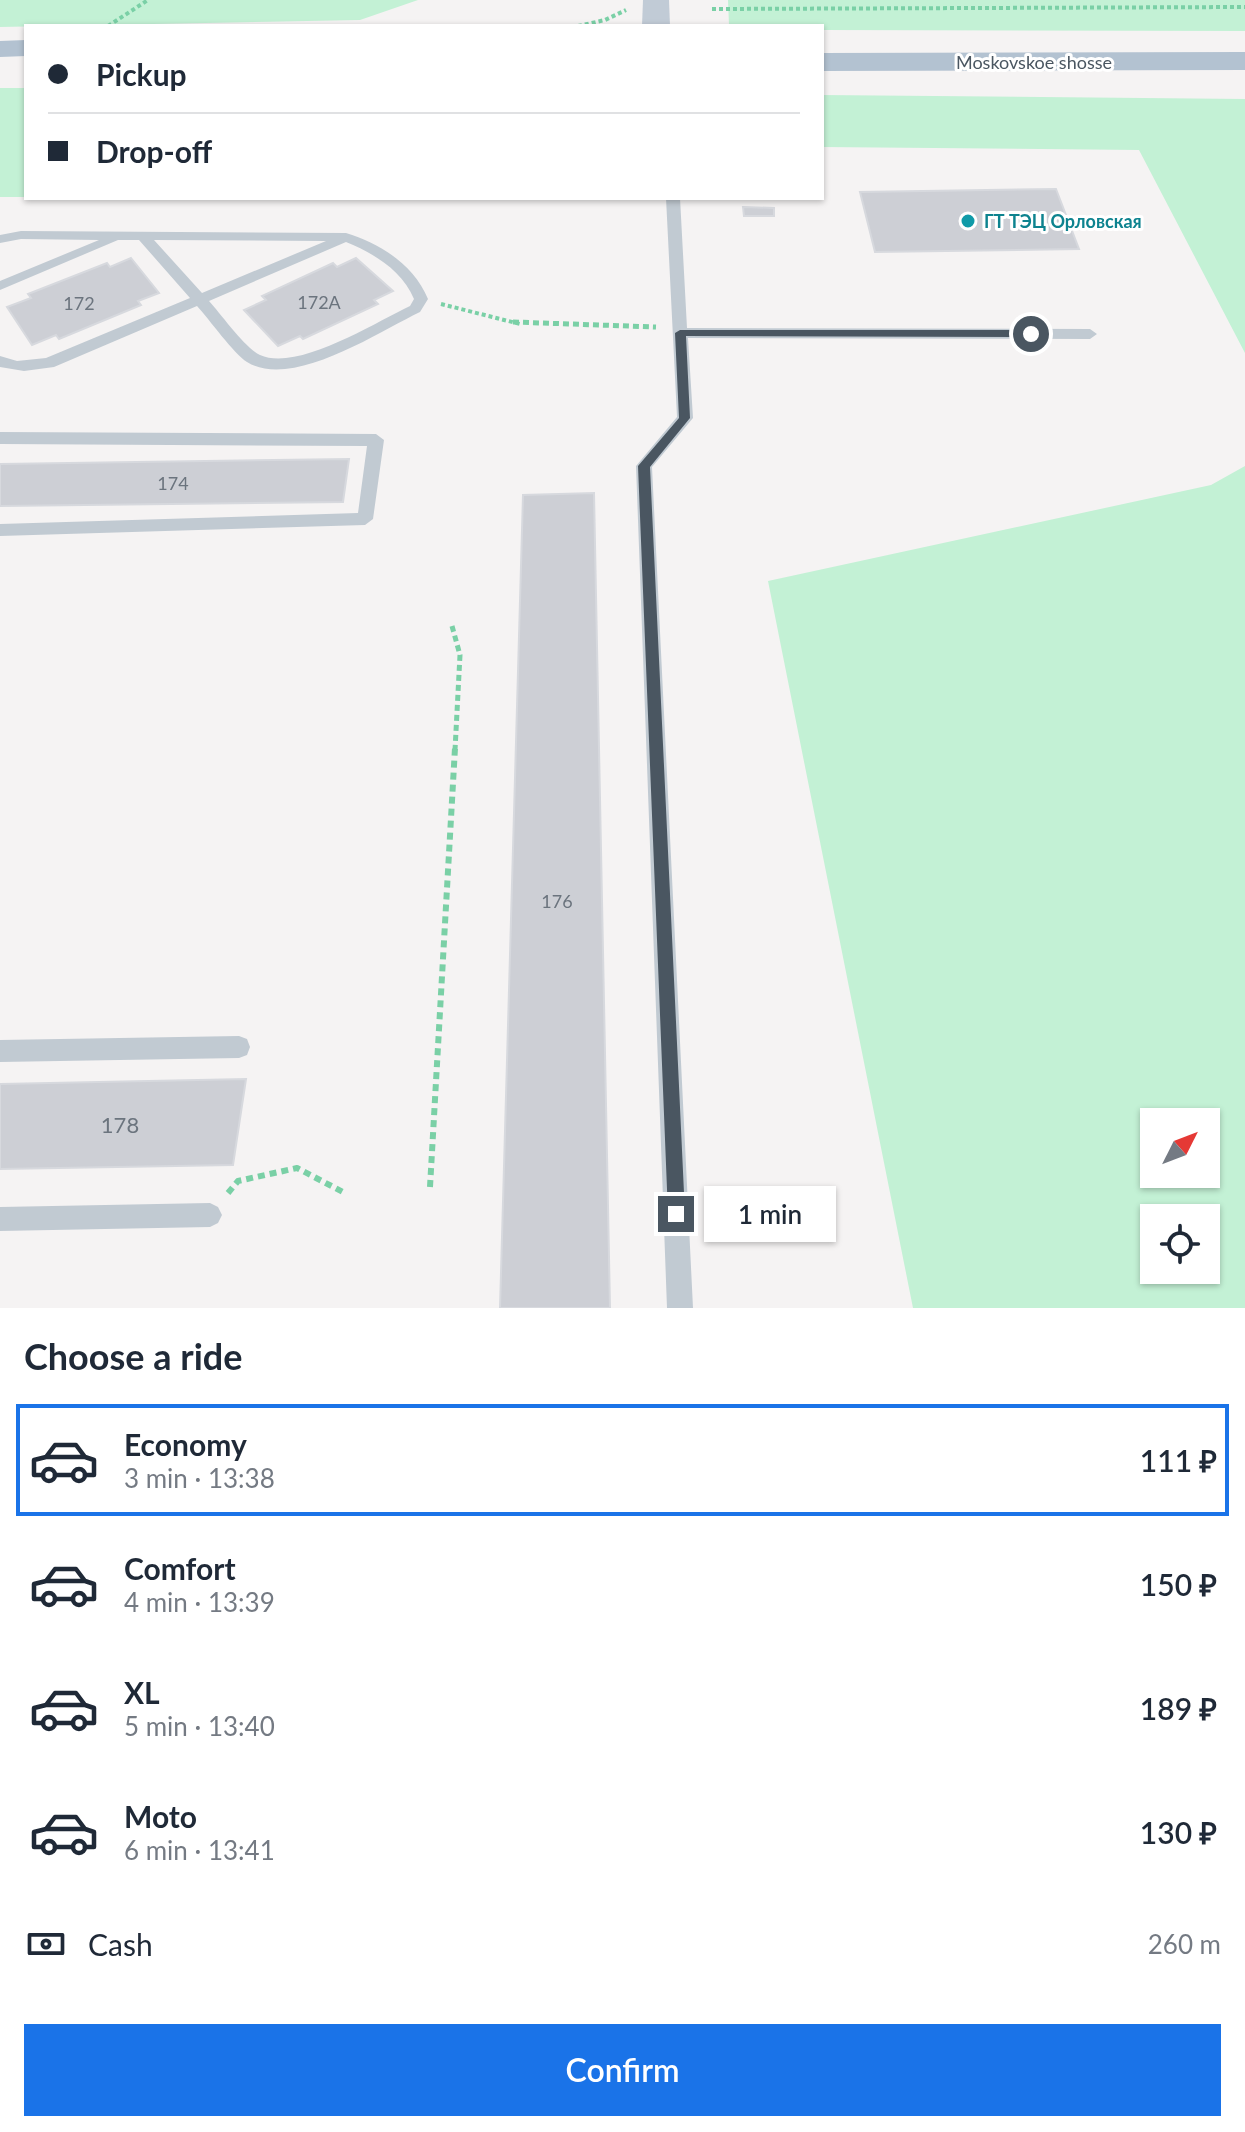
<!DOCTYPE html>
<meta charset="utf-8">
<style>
:root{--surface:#fff;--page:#f2f2f3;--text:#1f2937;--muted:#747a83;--line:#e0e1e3;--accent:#1a73e8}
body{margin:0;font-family:Lato,sans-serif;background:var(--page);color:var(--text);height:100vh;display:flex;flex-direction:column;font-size:30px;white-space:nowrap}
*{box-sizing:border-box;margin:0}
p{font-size:26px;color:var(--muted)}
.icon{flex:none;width:44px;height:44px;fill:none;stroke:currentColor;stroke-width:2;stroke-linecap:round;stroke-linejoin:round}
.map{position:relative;height:1308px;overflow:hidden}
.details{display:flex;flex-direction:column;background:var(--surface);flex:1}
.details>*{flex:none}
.banner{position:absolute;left:24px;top:24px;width:800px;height:176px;border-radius:0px;box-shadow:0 2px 6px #0004;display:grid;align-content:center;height:176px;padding:0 24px;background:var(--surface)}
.needle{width:52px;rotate:48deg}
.fabs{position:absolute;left:1140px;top:1108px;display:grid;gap:16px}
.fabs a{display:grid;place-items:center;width:80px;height:80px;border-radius:0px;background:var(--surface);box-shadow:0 2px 6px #0004;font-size:40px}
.end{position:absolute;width:36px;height:36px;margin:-18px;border:10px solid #4a5661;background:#fff;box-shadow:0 0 0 4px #fff}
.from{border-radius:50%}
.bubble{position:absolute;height:56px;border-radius:0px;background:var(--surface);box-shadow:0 2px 6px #0004;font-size:26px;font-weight:600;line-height:56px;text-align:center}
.banner b{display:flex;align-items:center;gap:28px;height:76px;font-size:30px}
.banner b+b{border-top:2px solid var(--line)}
.banner i{width:20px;height:20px;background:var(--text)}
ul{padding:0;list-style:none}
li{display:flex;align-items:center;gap:24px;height:112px;margin:0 16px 12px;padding:0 8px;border:4px solid transparent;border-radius:0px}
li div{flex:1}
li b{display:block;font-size:30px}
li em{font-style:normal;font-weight:600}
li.selected{border-color:var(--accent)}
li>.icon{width:72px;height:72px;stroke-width:1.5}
h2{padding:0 24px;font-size:36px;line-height:96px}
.pay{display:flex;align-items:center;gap:20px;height:88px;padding:0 24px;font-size:30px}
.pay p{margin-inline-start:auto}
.primary-button{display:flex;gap:16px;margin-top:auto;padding:16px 24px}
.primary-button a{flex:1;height:92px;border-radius:0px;background:var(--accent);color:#fff;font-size:32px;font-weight:600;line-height:92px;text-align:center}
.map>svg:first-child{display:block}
</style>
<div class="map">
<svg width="1245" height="1308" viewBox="0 0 1245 1308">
<rect width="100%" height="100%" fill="#f5f3f3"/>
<!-- green -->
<path fill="#c3f1d5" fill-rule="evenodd" d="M 0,0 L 418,0 L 360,20 L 0,27 Z
M 728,0 L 1245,0 L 1245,31 L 822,30 L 822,26 L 729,25 Z
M 0,88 L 26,88 L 26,197 L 0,197 Z
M 822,95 L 1245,99 L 1245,353 L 1139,150 L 822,147 Z
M 1245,466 L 1245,1308 L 913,1308 L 768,581 L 1211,485 ZM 1154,1122 L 1206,1122 L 1206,1174 L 1154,1174 ZM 1154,1218 L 1206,1218 L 1206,1270 L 1154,1270 Z"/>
<!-- building -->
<path fill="#cdcfd5" stroke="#d7d9de" stroke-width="2" d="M 1056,189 L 1079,249 L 875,252 L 860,192 Z
M 743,207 L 774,208 L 774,216 L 744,216 Z
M 131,258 L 159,293 L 138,301 L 141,305 L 59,339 L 56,335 L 32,345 L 7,307 L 31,298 L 28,294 L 107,263 L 110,267 Z
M 356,258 L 393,291 L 374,300 L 378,304 L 303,339 L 300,336 L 278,346 L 244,310 L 266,300 L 262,296 L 333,263 L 337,267 Z
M 349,459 L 343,502 L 0,506 L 0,464 Z
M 594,493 L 610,1308 L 500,1308 L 523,495 Z
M 246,1079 L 233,1165 L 0,1169 L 0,1084 Z"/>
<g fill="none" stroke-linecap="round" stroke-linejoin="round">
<!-- path-far2 -->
<path stroke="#7ad0a6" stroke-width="4" stroke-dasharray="4 3" stroke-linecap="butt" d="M 712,9 L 1245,7
M 108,26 L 148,0
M 578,26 L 605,20 L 626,10
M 441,304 L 520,324"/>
<!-- path-far1 -->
<path stroke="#7ad0a6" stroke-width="5" stroke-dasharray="6 4" stroke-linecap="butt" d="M 513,322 L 656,327
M 452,626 L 460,655 L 455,750"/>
<!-- path -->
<path stroke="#7ad0a6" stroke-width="6" stroke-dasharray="7 5" stroke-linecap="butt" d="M 430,1187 L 455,748
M 228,1193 L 238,1181 L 297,1168 L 343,1192"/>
<!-- service -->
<path fill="#c1cad2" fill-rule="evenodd" d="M 666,198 L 680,198 L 687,328 L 1090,329 L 1097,334 L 1090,339 L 688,338 L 693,418 L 652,467 L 693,1308 L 667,1308 L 636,466 L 677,417 Z
M 21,231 L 346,233 C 380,243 414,265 428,299 L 420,312 C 378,332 292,390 247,362 C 234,354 209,319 197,306 L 54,367 L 24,371 L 0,367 L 0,356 L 17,361 L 46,358 L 190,298 L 139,240 L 118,240 L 0,290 L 0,281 L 99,240 L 21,239 L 0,243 L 0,235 ZM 154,240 L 326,241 L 202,293 ZM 346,242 C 373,253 402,270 414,299 L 410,306 C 374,323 297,372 260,355 C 245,348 221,314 209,301 Z
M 0,432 L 376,434 L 384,440 L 373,519 L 365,525 L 0,536 L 0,524 L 358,513 L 367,446 L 0,444 Z
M 239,1036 L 247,1039 L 250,1047 L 247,1055 L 239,1058 L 0,1062 L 0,1040 Z
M 210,1203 L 218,1207 L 222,1215 L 218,1223 L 210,1227 L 0,1231 L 0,1207 Z"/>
<!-- secondary -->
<path fill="#c1cbd6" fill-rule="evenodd" d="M 643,0 L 669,0 L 670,26 L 642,26 Z"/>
<!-- primary -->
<path fill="#b3c2d1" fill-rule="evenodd" d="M 26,40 L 26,56 L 0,57 L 0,41 Z
M 1245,52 L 1245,70 L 822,71 L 822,53 Z"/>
</g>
<!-- route -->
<path fill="#4a5661" d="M 680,330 L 1031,330 L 1037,334 L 1031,337 L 686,336 L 690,418 L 650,467 L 685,1214 L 682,1221 L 676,1223 L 670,1221 L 668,1214 L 638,466 L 679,418 L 675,333 Z"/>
<!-- markers -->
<circle fill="#0f9aa8" stroke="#fff" stroke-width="3" cx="968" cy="221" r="8"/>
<g text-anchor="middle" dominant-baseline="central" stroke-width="6" stroke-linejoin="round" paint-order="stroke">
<!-- far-street labels -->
<g font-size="18" fill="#4a5661" stroke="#fff">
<text x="1034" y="62">Moskovskoe shosse</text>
</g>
<!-- far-culture labels -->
<g font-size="18" font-weight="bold" fill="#0d838f" stroke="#fff" text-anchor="start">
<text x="984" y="221">ГТ ТЭЦ Орловская</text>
</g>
<!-- number labels -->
<g font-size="18" fill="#6b747e">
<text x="319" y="302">172А</text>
<text x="79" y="303">172</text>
<text x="173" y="483">174</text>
<text x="557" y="901">176</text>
</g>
<!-- near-number labels -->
<g font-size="22" fill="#6b747e">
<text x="120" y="1124">178</text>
</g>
</g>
</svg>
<div class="fabs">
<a><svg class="needle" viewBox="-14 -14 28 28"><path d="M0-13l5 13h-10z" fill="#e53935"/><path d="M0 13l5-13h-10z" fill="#747a83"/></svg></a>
<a><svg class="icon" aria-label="locate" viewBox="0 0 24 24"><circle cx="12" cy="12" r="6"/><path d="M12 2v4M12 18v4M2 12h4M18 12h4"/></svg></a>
</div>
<i class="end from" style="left:1031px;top:334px"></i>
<i class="end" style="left:676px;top:1214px"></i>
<div class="bubble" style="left:704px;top:1186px;width:132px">1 min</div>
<div class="banner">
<b><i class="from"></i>Pickup</b>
<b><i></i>Drop-off</b>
</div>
</div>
<section class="details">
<h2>Choose a ride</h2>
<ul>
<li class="selected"><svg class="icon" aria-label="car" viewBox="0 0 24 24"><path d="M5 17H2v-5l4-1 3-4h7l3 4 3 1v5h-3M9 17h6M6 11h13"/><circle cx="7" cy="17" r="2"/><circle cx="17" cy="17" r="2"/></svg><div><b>Economy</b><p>3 min · 13:38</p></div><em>111 ₽</em></li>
<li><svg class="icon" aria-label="car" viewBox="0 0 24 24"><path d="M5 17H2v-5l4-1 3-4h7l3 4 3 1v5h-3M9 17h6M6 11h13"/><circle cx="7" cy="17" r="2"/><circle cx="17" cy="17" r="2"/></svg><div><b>Comfort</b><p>4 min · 13:39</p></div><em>150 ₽</em></li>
<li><svg class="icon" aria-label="car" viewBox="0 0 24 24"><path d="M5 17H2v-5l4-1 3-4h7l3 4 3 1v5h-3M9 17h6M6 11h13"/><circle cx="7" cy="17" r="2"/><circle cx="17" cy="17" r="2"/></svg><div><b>XL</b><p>5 min · 13:40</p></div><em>189 ₽</em></li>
<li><svg class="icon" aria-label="car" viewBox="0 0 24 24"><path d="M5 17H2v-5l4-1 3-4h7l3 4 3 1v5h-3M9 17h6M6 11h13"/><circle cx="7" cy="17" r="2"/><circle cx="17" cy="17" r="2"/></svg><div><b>Moto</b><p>6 min · 13:41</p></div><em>130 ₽</em></li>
</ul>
<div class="pay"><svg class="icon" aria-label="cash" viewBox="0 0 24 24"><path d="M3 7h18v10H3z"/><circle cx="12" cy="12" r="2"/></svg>Cash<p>260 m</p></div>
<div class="primary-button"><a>Confirm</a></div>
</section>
